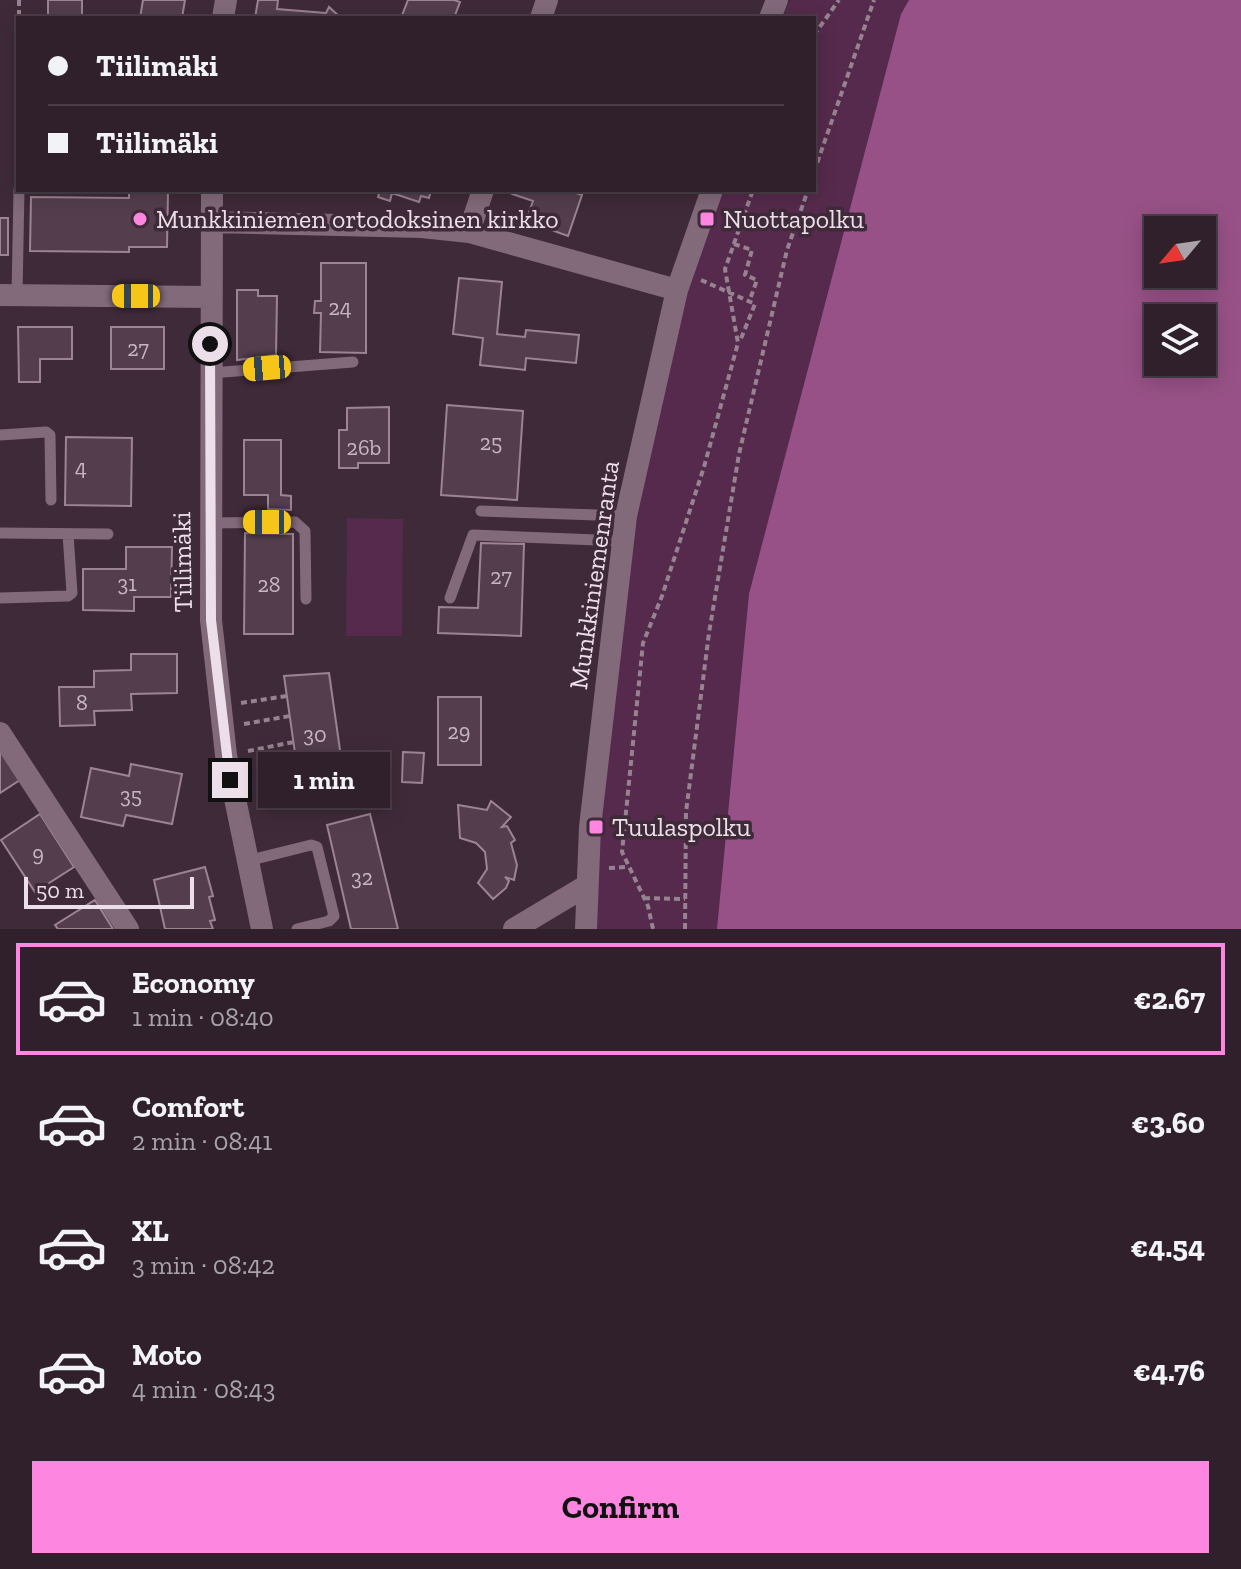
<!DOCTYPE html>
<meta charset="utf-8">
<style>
:root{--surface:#2f202b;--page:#372833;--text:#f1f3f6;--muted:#a7a3a9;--line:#4a3e47;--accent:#fd86e1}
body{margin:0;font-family:"Zilla Slab",serif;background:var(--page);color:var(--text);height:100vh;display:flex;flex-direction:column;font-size:30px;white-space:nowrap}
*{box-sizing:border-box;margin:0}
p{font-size:26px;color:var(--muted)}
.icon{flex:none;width:44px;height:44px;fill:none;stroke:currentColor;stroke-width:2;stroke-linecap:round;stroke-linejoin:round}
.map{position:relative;height:929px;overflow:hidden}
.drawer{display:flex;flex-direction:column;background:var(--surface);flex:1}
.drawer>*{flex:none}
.guide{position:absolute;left:16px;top:16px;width:800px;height:176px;border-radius:0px;box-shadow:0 4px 20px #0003,0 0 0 2px var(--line);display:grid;align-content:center;height:176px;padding:0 32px;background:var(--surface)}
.needle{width:52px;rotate:241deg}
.fabs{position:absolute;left:1144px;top:216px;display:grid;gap:16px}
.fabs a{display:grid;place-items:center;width:72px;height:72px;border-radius:0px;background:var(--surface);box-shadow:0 4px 20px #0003,0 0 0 2px var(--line);font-size:40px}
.scale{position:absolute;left:24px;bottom:20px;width:170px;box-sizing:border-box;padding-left:8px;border:4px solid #eddfe9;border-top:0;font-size:22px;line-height:28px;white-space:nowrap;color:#eddfe9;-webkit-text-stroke:6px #3f2a39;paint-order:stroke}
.end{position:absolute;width:36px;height:36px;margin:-18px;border:10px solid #eddfe9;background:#111;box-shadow:0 0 0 4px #111}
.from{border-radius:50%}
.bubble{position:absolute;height:56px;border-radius:0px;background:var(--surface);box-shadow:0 4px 20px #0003,0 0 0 2px var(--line);font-size:26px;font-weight:700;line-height:56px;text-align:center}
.car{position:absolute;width:24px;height:48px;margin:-24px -12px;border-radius:10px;box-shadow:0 0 6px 2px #0007;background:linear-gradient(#f5c518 24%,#345 0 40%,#f5c518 0 76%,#345 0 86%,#f5c518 0)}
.guide b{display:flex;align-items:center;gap:28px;height:76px;font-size:30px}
.guide b+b{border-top:2px solid var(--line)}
.guide i{width:20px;height:20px;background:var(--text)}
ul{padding:14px 0 0;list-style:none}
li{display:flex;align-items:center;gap:24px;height:112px;margin:0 16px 12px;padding:0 16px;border:4px solid transparent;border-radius:0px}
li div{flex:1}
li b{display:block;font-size:30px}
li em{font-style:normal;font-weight:700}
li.on{border-color:var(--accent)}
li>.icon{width:72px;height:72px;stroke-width:1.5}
.button{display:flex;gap:16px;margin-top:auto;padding:16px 32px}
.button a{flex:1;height:92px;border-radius:0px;background:var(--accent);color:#111;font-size:32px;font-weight:700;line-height:92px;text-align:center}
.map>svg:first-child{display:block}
</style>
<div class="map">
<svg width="1241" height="929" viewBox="0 0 1241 929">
<rect width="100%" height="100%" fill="#3f2a39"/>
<!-- green -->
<path fill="#562a4c" d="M 790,0 L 909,0 L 901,15 L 805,929 L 597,929 L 600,826 L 630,545 L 686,297 L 721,190 L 814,190 L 814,18 L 782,18 Z
M 347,518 L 403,519 L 402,636 L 346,636 Z"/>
<!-- water -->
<path fill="#975186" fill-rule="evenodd" d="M 909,0 L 1241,0 L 1241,929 L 717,929 L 749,594 L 901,14 ZM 1158,230 L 1202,230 L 1202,274 L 1158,274 ZM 1158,318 L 1202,318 L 1202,362 L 1158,362 Z"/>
<!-- building -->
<path fill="#543e4e" stroke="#9c8395" stroke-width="2" d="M 48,0 L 82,0 L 82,18 L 48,18 Z
M 143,0 L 185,0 L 182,18 L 140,18 Z
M 258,0 L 278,0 L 277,9 L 326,13 L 329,7 L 341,18 L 255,18 Z
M 408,0 L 454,0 L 460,2 L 454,18 L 401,18 Z
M 380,190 L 431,190 L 429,198 L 421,196 L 419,202 L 392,193 L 390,201 L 378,197 Z
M 514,190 L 567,190 L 582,195 L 568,236 L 526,221 L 533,201 L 512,194 Z
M 129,192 L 168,192 L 167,247 L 129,247 L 129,252 L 30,251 L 31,197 L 129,198 Z
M 0,218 L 8,218 L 8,255 L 0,255 Z
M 321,263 L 366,263 L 366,353 L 320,352 L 321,313 L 314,313 L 315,301 L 321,301 Z
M 459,278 L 502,282 L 497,334 L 525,337 L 526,330 L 579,335 L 576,363 L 526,358 L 525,370 L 480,365 L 483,338 L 453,334 Z
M 237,290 L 258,290 L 258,296 L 277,296 L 276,355 L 237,360 Z
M 18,327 L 72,327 L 72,359 L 40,359 L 40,382 L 19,382 Z
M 111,327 L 164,327 L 164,369 L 111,369 Z
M 447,405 L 523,411 L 517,500 L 441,495 Z
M 389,407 L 389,463 L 358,463 L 358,468 L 339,468 L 339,430 L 347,430 L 347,408 Z
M 66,437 L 132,438 L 131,506 L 65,505 Z
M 244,440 L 281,440 L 281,495 L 291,496 L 291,510 L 268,509 L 268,495 L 244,495 Z
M 245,533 L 293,534 L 293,634 L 244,634 Z
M 481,543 L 524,544 L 521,636 L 438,633 L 439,607 L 478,608 Z
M 126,547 L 172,547 L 171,597 L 134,597 L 134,611 L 83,610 L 83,569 L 126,569 Z
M 131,654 L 177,654 L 177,693 L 131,694 L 132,710 L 94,711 L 95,725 L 60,726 L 59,687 L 94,687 L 94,671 L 131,670 Z
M 329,673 L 344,778 L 300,788 L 284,676 Z
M 438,697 L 481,697 L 481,765 L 438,765 Z
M 0,749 L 20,780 L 0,793 Z
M 403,752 L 424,753 L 422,783 L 402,782 Z
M 131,764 L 182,774 L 172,824 L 126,815 L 123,826 L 81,817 L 91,768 L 129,776 Z
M 292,769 L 292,773 L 298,772 L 299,784 L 294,785 L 295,791 L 266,795 L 263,773 Z
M 491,801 L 511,817 L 502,827 L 507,826 L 515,840 L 511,843 L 517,865 L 514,880 L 505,877 L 509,881 L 506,888 L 493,899 L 478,883 L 487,869 L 485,852 L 476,843 L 460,838 L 458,805 L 487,810 Z
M 40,814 L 74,867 L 35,892 L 1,840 Z
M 370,814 L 398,929 L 351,929 L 327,825 Z
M 205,867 L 213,896 L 209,897 L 215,920 L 210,921 L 213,929 L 165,929 L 154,880 Z
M 95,900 L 113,929 L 58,929 L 55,925 Z"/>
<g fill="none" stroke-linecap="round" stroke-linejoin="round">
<!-- path -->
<path stroke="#958390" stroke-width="4" stroke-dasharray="6 4" stroke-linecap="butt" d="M 19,0 L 19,18
M 814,35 L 839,0
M 814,172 L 874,0
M 734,244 L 752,250 L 745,275 L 757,280 L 749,302
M 701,280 L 755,304 L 740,341
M 241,703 L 287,696
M 244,724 L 290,716
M 248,751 L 294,742
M 609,868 L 626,867
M 644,898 L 685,899
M 653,929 L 648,906 L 622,852 L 643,643 L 662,596 L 704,467 L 738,343 L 725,269 L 753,190
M 685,929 L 686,812 L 709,633 L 739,454 L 787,250 L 808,190"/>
<!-- lane -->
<path stroke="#826a7b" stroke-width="11" d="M 17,295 L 19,190
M 211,373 L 353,362
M 0,435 L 46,432 L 50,435 L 51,500
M 481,511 L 626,516
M 210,523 L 295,522 L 305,531 L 306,599
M 0,533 L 108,534
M 0,598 L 68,596 L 72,593 L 68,534
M 450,598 L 473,535 L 623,541
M 247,861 L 311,845 L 317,847 L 334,916 L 329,921 L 297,929"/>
<!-- street -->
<path stroke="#826a7b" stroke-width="22" d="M 223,18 L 226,0
M 541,18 L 547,0
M 770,18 L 777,0
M 212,190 L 211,620 L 226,755 L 262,929
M 211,222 L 422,227 L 469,232 L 677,290
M 469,232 L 483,190
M 0,295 L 210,297
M 0,733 L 128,929
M 514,929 L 586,886
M 586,929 L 590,827 L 626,516 L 677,290 L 712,190"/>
</g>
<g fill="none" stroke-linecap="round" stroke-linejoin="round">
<!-- route -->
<path stroke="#eddfe9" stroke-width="10" d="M 210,344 L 211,620 L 230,780"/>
</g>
<!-- markers -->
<g fill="#fd86e1" stroke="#3f2a39" stroke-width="3">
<circle cx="140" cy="219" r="8"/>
<rect x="699" y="211" width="16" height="16" rx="4"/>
<rect x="588" y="819" width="16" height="16" rx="4"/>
</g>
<g text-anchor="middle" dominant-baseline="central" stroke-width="7" stroke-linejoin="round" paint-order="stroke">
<!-- number labels -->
<g font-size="22" fill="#c7b7c2">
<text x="340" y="307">24</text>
<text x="138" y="348">27</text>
<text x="491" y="442">25</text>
<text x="364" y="447">26b</text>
<text x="81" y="467">4</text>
<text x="501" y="576">27</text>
<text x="127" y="583">31</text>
<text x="269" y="584">28</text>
<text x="82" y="702">8</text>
<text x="459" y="731">29</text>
<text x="315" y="734">30</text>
<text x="131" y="795">35</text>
<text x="38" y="853">9</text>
<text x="362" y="877">32</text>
</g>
<!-- poi labels -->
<g font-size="26" fill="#eddfe9" stroke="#3f2a39" text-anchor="start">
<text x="156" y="219">Munkkiniemen ortodoksinen kirkko</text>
<text x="723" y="219">Nuottapolku</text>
<text x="612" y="827">Tuulaspolku</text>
</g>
<!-- street labels -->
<g font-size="26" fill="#eddfe9" stroke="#3f2a39">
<text transform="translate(182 562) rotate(-91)">Tiilimäki</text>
<text transform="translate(594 575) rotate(-82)">Munkkiniemenranta</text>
</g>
</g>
</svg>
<div class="fabs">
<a><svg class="needle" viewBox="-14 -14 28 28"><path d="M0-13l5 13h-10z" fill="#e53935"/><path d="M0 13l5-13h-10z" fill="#a7a3a9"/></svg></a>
<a><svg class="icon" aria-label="layers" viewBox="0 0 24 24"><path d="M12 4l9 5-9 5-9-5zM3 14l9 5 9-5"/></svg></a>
</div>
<div class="scale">50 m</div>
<i class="end from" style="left:210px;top:344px"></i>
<i class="end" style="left:230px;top:780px"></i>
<div class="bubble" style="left:258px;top:752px;width:132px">1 min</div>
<i class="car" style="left:136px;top:296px;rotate:270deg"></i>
<i class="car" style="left:267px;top:368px;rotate:265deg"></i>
<i class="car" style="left:267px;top:522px;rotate:270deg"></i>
<div class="guide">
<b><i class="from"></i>Tiilimäki</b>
<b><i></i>Tiilimäki</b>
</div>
</div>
<section class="drawer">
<ul>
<li class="on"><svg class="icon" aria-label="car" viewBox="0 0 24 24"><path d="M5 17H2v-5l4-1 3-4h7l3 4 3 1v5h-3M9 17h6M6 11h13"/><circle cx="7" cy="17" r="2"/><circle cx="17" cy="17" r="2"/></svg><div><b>Economy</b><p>1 min · 08:40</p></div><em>€2.67</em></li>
<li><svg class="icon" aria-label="car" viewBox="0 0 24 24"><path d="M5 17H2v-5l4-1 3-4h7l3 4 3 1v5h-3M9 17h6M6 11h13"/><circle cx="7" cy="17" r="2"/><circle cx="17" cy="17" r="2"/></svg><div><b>Comfort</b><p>2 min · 08:41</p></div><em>€3.60</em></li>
<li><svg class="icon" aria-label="car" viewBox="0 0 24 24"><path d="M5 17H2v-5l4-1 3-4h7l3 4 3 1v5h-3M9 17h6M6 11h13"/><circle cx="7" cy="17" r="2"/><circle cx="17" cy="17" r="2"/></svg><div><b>XL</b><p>3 min · 08:42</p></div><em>€4.54</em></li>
<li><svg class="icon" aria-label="car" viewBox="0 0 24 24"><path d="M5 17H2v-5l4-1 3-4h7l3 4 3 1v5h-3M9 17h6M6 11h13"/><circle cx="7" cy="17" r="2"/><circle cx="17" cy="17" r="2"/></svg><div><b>Moto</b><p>4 min · 08:43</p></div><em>€4.76</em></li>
</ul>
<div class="button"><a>Confirm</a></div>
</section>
